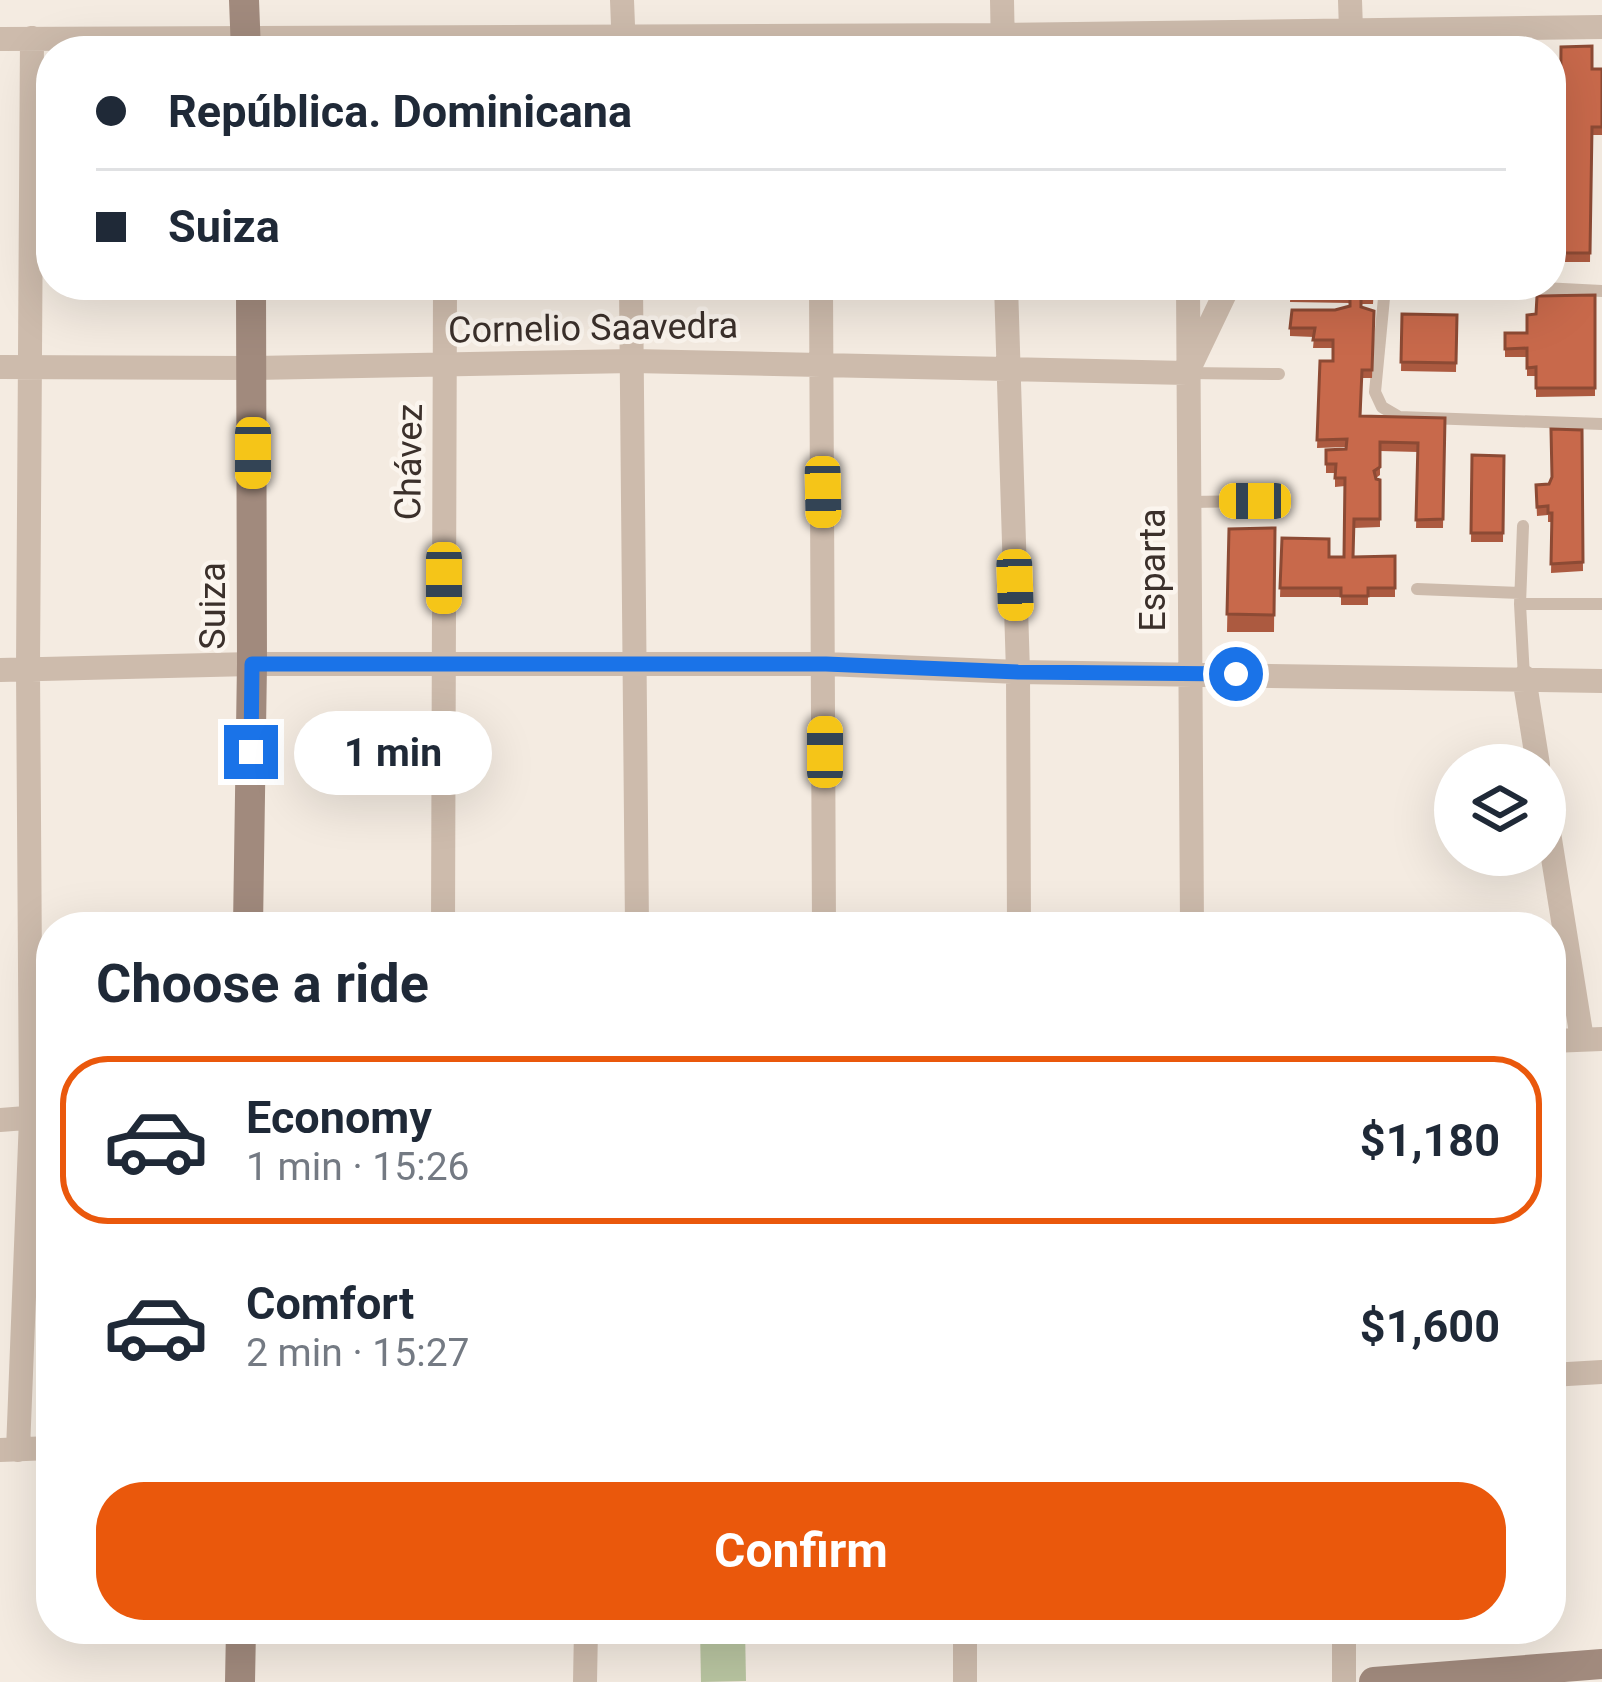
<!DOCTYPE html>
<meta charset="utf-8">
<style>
:root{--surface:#fff;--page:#f6f6f7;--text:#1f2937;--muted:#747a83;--line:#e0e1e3;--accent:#ea580c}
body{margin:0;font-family:Roboto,sans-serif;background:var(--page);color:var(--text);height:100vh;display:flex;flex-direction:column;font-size:45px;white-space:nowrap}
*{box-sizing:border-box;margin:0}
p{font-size:39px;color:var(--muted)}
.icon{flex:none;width:66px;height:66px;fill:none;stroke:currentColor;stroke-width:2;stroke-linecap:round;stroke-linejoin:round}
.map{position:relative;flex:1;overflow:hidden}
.panel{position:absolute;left:36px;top:912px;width:1530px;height:732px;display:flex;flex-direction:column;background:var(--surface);border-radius:48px;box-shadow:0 12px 48px #0002}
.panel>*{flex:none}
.hud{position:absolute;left:36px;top:36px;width:1530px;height:264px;border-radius:48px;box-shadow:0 12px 48px #0002;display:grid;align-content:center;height:264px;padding:0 60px;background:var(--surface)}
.buttons{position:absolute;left:1434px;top:744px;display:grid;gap:24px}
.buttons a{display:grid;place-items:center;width:132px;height:132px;border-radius:50%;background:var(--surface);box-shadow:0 12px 48px #0002;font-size:60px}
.end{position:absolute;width:54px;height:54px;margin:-27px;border:15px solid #1a73e8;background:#fff;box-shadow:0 0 0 6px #fff}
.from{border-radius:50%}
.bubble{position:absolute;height:84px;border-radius:42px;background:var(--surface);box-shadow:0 12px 48px #0002;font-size:39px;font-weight:700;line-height:84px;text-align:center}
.car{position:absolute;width:36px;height:72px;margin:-36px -18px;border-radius:15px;box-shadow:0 0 9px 3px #0007;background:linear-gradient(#f5c518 24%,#345 0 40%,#f5c518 0 76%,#345 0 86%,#f5c518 0)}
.hud b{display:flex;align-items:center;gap:42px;height:114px;font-size:45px}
.hud b+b{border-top:3px solid var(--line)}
.hud i{width:30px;height:30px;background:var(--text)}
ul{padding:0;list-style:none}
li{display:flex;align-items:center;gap:36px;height:168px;margin:0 24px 18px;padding:0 36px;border:6px solid transparent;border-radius:48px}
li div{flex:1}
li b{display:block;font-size:45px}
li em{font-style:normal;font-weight:700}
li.selected{border-color:var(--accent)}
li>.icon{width:108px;height:108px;stroke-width:1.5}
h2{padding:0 60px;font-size:54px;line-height:144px}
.primary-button{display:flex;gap:24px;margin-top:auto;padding:24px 60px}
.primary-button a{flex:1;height:138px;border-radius:48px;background:var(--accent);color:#fff;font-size:48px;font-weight:700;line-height:138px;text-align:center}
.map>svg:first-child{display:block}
</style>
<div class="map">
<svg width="1602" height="1682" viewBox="0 0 1602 1682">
<rect width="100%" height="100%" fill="#f4ebe1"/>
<!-- green -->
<path fill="#b8c4a0" d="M 700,1629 L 745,1629 L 746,1681 L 701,1682 Z"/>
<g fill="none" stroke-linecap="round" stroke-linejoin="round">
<!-- lane -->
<path stroke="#cdbbac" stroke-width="12" d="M 1393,285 L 1388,286 L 1384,298 L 1375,392 L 1382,407 L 1399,417 L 1602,424
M 1483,285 L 1602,291
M 1187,373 L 1279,374
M 1190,502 L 1254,501
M 1523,526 L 1520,604 L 1524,677
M 1417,589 L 1520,593
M 1520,604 L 1602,604"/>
<!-- street -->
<path stroke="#cdbbac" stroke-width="24" d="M 622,0 L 624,51
M 1002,0 L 1003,51
M 0,39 L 1002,35 L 1602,27
M 1341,51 L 1351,30 L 1350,0
M 631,285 L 637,927
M 821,285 L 824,927
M 1006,285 L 1018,672 L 1019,927
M 1188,285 L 1192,927
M 0,367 L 253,368 L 633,361 L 1187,373 L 1229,285
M 0,670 L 252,664 L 826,664 L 1018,672 L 1602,681
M 1524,677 L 1538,765
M 1545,808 L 1582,1039
M 443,927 L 445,285
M 1551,1041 L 1602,1039
M 0,1120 L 51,1116
M 1551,1375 L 1602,1372
M 0,1450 L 51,1448
M 18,1450 L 31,1118 L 28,669 L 32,38
M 585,1682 L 586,1629
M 965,1682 L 965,1629
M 1344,1682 L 1344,1629"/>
<!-- secondary -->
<path stroke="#a18a7d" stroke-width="30" d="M 244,0 L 246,51
M 248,927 L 252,664 L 251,285
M 240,1682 L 241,1629
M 1374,1682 L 1602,1664"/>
</g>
<!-- wall -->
<path fill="#ac5a40" d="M 1592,69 L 1602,69 L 1602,135 L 1592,135 L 1590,262 L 1558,262 L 1559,214 L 1551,214 L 1551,169 L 1560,169 Z
M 1291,285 L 1374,285 L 1373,304 L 1361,304 L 1361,307 L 1374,320 L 1372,378 L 1362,378 L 1361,416 L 1445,418 L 1443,528 L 1416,528 L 1418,452 L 1380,451 L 1380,475 L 1376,478 L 1380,480 L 1380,527 L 1354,528 L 1353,557 L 1395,556 L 1395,597 L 1368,597 L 1368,605 L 1341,605 L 1341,597 L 1280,597 L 1282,538 L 1329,557 L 1344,557 L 1345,486 L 1335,487 L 1335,473 L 1326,473 L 1326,450 L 1346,449 L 1346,447 L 1317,448 L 1320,361 L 1333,361 L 1333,348 L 1313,348 L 1314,337 L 1290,336 L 1290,328 L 1350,306 L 1350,303 L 1290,302 Z
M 1595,295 L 1595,396 L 1536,397 L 1536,376 L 1527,376 L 1527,357 L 1505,357 L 1505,333 L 1527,333 L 1536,314 Z
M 1402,314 L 1457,315 L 1456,372 L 1401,371 Z
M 1582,430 L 1583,571 L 1551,573 L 1552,522 L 1548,522 L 1548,515 L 1537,516 L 1536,493 L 1549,484 Z
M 1472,455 L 1504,456 L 1503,542 L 1471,542 Z
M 1275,528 L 1274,632 L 1227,632 L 1229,529 Z"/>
<!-- building -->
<path fill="#c8694b" stroke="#8c4a34" stroke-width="3" d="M 1592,46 L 1592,69 L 1602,69 L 1602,127 L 1592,127 L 1590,253 L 1558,253 L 1559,205 L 1551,205 L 1551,169 L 1560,169 L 1561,47 Z
M 1477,48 L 1525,49 L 1525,51 L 1477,51 Z
M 1291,285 L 1374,285 L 1373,295 L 1361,295 L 1361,307 L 1374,311 L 1372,370 L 1362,370 L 1360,416 L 1445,418 L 1443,519 L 1416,520 L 1418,443 L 1380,442 L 1380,467 L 1374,471 L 1376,479 L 1380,480 L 1380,519 L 1354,519 L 1353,557 L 1395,556 L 1395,588 L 1368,588 L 1368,596 L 1341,596 L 1341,588 L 1280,588 L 1282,538 L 1329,539 L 1329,557 L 1344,557 L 1345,478 L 1335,478 L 1336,464 L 1326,464 L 1326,450 L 1346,449 L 1347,439 L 1317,440 L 1320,361 L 1333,361 L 1333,340 L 1313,340 L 1315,328 L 1290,328 L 1292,310 L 1335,310 L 1350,306 L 1350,294 L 1290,293 Z
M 1595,295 L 1595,388 L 1536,388 L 1536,367 L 1527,368 L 1527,348 L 1505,349 L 1505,333 L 1527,333 L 1527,315 L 1536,314 L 1537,296 Z
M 1402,314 L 1457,315 L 1456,363 L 1401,362 Z
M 1551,429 L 1582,430 L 1583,562 L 1551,564 L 1552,513 L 1548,513 L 1548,506 L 1537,507 L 1536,485 L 1549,484 L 1552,477 Z
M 1472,455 L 1504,456 L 1503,533 L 1471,533 Z
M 1275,528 L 1274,615 L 1227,614 L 1229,529 Z"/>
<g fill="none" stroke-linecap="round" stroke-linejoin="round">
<!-- route -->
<path stroke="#1a73e8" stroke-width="15" d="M 251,752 L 252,664 L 826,664 L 1018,672 L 1236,674"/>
</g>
<g text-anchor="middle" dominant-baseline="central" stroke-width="9" stroke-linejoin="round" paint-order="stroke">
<!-- street labels -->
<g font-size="36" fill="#3b302b" stroke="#fbf5ee">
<text transform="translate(593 328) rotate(-1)">Cornelio Saavedra</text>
<text transform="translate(409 462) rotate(-89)">Chávez</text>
<text transform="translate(1153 570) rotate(-90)">Esparta</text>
<text transform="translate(213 606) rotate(-90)">Suiza</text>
</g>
</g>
</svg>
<div class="buttons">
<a><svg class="icon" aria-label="layers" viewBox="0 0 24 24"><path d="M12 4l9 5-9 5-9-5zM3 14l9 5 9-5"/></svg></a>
</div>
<i class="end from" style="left:1236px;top:674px"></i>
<i class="end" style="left:251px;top:752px"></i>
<div class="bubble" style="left:294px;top:711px;width:198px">1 min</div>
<i class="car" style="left:253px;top:453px;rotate:180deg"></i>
<i class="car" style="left:823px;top:492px;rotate:179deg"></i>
<i class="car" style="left:1255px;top:501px;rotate:270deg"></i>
<i class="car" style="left:444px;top:578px;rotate:180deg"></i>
<i class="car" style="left:1015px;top:585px;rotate:178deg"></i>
<i class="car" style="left:825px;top:752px;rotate:0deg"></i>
<div class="hud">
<b><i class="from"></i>República. Dominicana</b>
<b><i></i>Suiza</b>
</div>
<section class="panel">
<h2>Choose a ride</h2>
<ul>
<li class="selected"><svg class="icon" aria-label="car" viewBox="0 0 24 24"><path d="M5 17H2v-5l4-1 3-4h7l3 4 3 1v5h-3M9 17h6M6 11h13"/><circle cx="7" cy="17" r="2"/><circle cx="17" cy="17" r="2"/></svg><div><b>Economy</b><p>1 min · 15:26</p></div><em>$1,180</em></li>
<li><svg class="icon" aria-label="car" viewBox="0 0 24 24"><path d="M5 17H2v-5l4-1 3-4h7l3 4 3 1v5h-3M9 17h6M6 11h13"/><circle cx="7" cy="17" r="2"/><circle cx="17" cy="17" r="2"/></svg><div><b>Comfort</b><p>2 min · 15:27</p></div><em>$1,600</em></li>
</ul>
<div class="primary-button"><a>Confirm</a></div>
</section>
</div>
